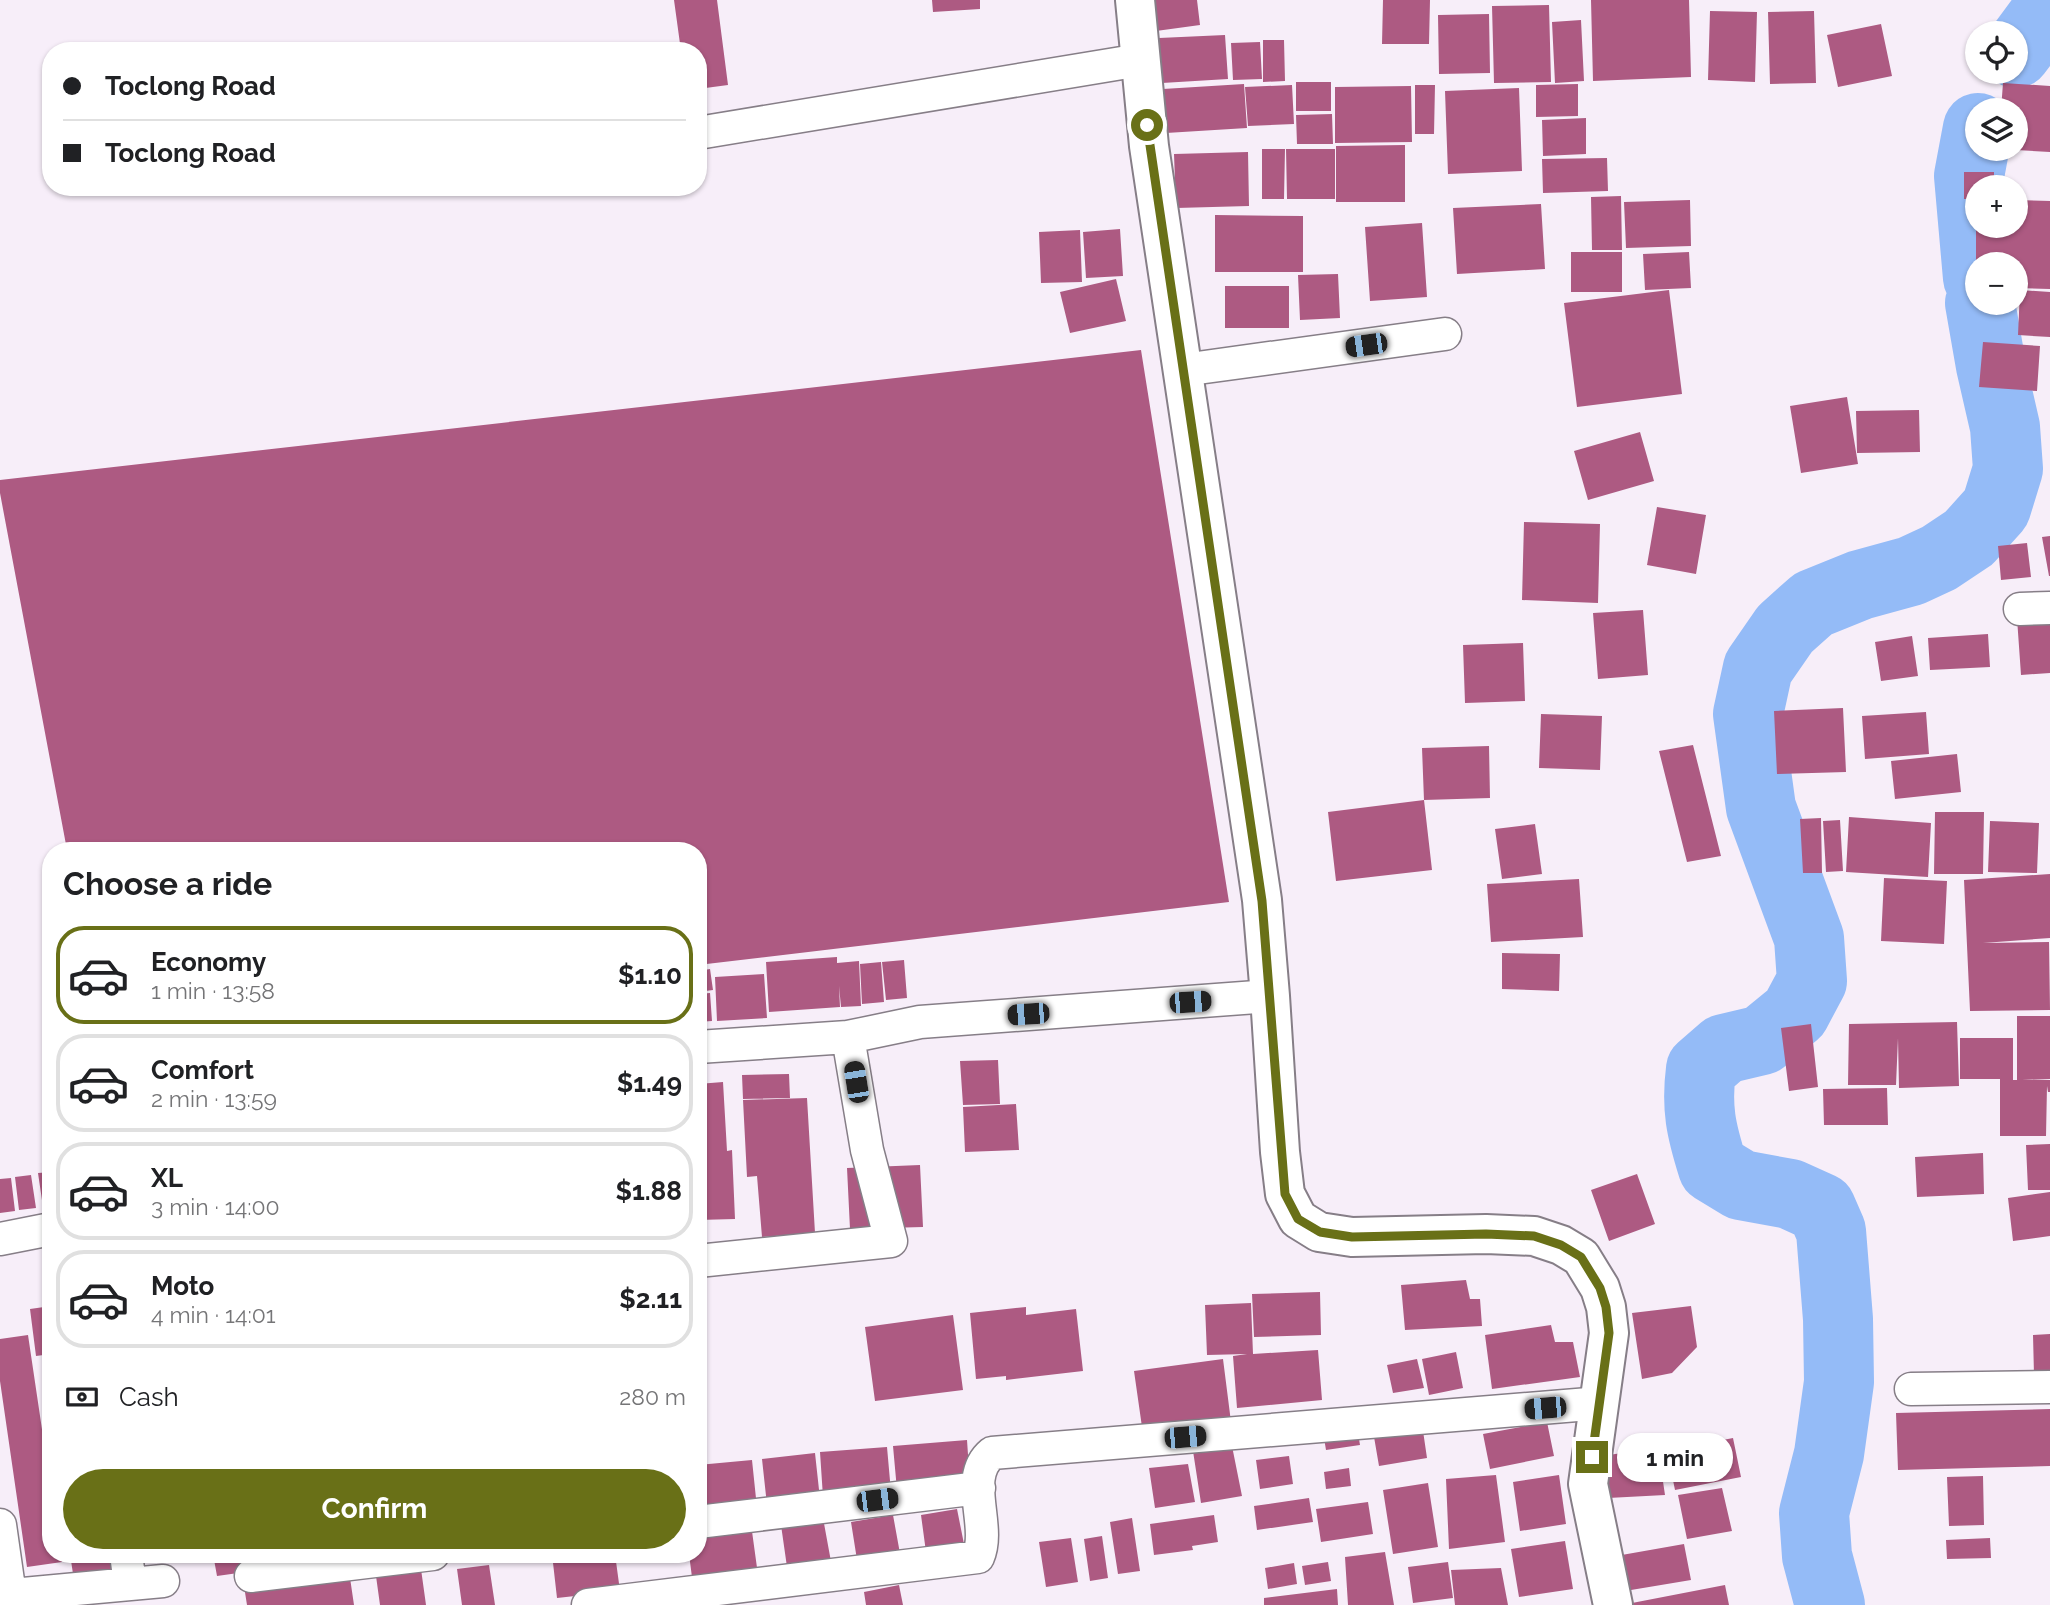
<!DOCTYPE html>
<meta charset="utf-8">
<style>
:root{--surface:#fff;--page:#f6f6f6;--text:#202124;--muted:#757577;--line:#e0e0e0;--accent:#697017}
body{margin:0;font-family:Raleway,sans-serif;background:var(--page);color:var(--text);height:100vh;display:flex;flex-direction:column;font-size:26px;white-space:nowrap}
*{box-sizing:border-box;margin:0}
p{font-size:23px;color:var(--muted)}
.icon{flex:none;width:38px;height:38px;fill:none;stroke:currentColor;stroke-width:2;stroke-linecap:round;stroke-linejoin:round}
.map{position:relative;flex:1;overflow:hidden}
.panel{position:absolute;left:42px;top:842px;width:665px;height:721px;display:flex;flex-direction:column;background:var(--surface);border-radius:28px;box-shadow:0 2px 5px #0004}
.panel>*{flex:none}
.hud{position:absolute;left:42px;top:42px;width:665px;height:154px;border-radius:28px;box-shadow:0 2px 5px #0004;display:grid;align-content:center;height:154px;padding:0 21px;background:var(--surface)}
.buttons{position:absolute;left:1965px;top:21px;display:grid;gap:14px}
.buttons a{display:grid;place-items:center;width:63px;height:63px;border-radius:50%;background:var(--surface);box-shadow:0 2px 5px #0004;font-size:35px}
.end{position:absolute;width:32px;height:32px;margin:-16px;border:9px solid #697017;background:#fff;box-shadow:0 0 0 4px #fff}
.from{border-radius:50%}
.bubble{position:absolute;height:49px;border-radius:24px;background:var(--surface);box-shadow:0 2px 5px #0004;font-size:23px;font-weight:700;line-height:49px;text-align:center}
.car{position:absolute;width:21px;height:42px;margin:-21px -10px;border-radius:9px;box-shadow:0 0 5px 2px #0007;background:linear-gradient(#222 24%,#8ab4d8 0 40%,#222 0 76%,#8ab4d8 0 86%,#222 0)}
.hud b{display:flex;align-items:center;gap:24px;height:66px;font-size:26px}
.hud b+b{border-top:2px solid var(--line)}
.hud i{width:18px;height:18px;background:var(--text)}
ul{padding:0;list-style:none}
li{display:flex;align-items:center;gap:21px;height:98px;margin:0 14px 10px;padding:0 7px;border:4px solid var(--line);border-radius:28px}
li div{flex:1}
li b{display:block;font-size:26px}
li em{font-style:normal;font-weight:700}
li.selected{border-color:var(--accent)}
li>.icon{width:63px;height:63px;stroke-width:1.5}
h2{padding:0 21px;font-size:32px;line-height:84px}
.pay{display:flex;align-items:center;gap:18px;height:77px;padding:0 21px;font-size:26px}
.pay p{margin-inline-start:auto}
.action{display:flex;gap:14px;margin-top:auto;padding:14px 21px}
.action a{flex:1;height:80px;border-radius:42px;background:var(--accent);color:#fff;font-size:28px;font-weight:700;line-height:80px;text-align:center}
.map>svg:first-child{display:block}
</style>
<div class="map">
<svg width="2050" height="1605" viewBox="0 0 2050 1605">
<rect width="100%" height="100%" fill="#f7eef9"/>
<g fill="none" stroke-linecap="round" stroke-linejoin="round">
<!-- river -->
<path stroke="#94bbf7" stroke-width="70" d="M 2016,53 L 2050,7
M 1978,128 L 1969,176 L 1978,278
M 1830,1605 L 1817,1556 L 1814,1513 L 1829,1454 L 1839,1382 L 1838,1319 L 1831,1231 L 1821,1208 L 1790,1194 L 1741,1185 L 1713,1168 C 1701,1130 1696,1108 1701,1069 L 1724,1049 L 1762,1040 L 1795,1013 L 1812,981 L 1809,938 L 1761,808 L 1748,714 L 1758,668 L 1785,629 L 1813,604 L 1860,585 L 1911,571 L 1939,558 L 1969,538 L 1996,508 L 2008,469 L 2005,427 L 1991,366 L 1980,303"/>
</g>
<!-- building -->
<path fill="#ad5a82" d="M 674,0 L 717,0 L 728,85 L 698,89 L 698,51 L 681,51 Z
M 932,0 L 980,0 L 980,9 L 933,12 Z
M 1153,0 L 1197,0 L 1200,25 L 1156,31 Z
M 1383,0 L 1430,0 L 1429,44 L 1382,44 Z
M 1591,0 L 1689,0 L 1691,77 L 1593,81 Z
M 1549,5 L 1551,82 L 1494,83 L 1492,6 Z
M 1710,11 L 1757,12 L 1755,82 L 1708,80 Z
M 1814,11 L 1816,83 L 1770,84 L 1768,12 Z
M 1489,14 L 1490,73 L 1439,74 L 1438,15 Z
M 1581,20 L 1584,81 L 1555,83 L 1552,22 Z
M 1881,24 L 1892,76 L 1838,87 L 1827,35 Z
M 1225,35 L 1228,79 L 1162,83 L 1159,38 Z
M 1263,40 L 1284,40 L 1285,81 L 1263,82 Z
M 1260,42 L 1262,79 L 1233,80 L 1231,43 Z
M 1296,82 L 1331,82 L 1331,111 L 1296,111 Z
M 2003,83 L 2050,86 L 2050,152 L 2016,150 L 2016,110 L 2001,110 Z
M 1244,84 L 1247,128 L 1166,133 L 1163,89 Z
M 1578,84 L 1578,116 L 1536,117 L 1536,85 Z
M 1292,85 L 1294,124 L 1248,126 L 1245,87 Z
M 1415,85 L 1435,85 L 1434,134 L 1415,134 Z
M 1411,86 L 1412,142 L 1335,143 L 1335,87 Z
M 1519,88 L 1522,171 L 1448,174 L 1445,91 Z
M 1332,114 L 1333,144 L 1297,144 L 1296,115 Z
M 1586,118 L 1586,154 L 1543,156 L 1542,120 Z
M 1405,145 L 1405,202 L 1336,202 L 1336,146 Z
M 1262,149 L 1285,149 L 1284,199 L 1262,199 Z
M 1286,149 L 1335,149 L 1335,199 L 1287,199 Z
M 1248,152 L 1249,206 L 1176,208 L 1174,154 Z
M 1607,158 L 1608,191 L 1543,193 L 1542,159 Z
M 1964,172 L 1994,172 L 1994,187 L 1978,187 L 1978,199 L 1964,199 Z
M 1621,196 L 1622,250 L 1592,250 L 1591,197 Z
M 1690,200 L 1691,246 L 1626,248 L 1624,202 Z
M 2016,200 L 2050,201 L 2050,289 L 2016,288 L 2016,264 L 1976,264 L 1976,226 L 2016,226 Z
M 1541,204 L 1545,269 L 1457,274 L 1453,208 Z
M 1215,215 L 1303,216 L 1303,272 L 1215,272 Z
M 1422,223 L 1427,297 L 1370,301 L 1365,227 Z
M 1120,229 L 1123,276 L 1086,278 L 1083,232 Z
M 1080,230 L 1082,282 L 1041,283 L 1039,232 Z
M 1571,252 L 1622,252 L 1622,292 L 1571,292 Z
M 1689,252 L 1691,288 L 1645,290 L 1643,254 Z
M 1338,274 L 1340,318 L 1300,320 L 1298,275 Z
M 1116,279 L 1126,321 L 1070,333 L 1060,292 Z
M 1225,286 L 1289,286 L 1289,328 L 1225,328 Z
M 1669,290 L 1682,394 L 1577,407 L 1564,303 Z
M 2020,290 L 2050,292 L 2050,337 L 2018,335 Z
M 1983,342 L 2040,346 L 2037,391 L 1979,387 Z
M 1141,350 L 1229,902 L 698,965 L 698,850 L 67,850 L 0,493 L 0,480 Z
M 1847,397 L 1858,464 L 1801,473 L 1790,406 Z
M 1919,410 L 1920,452 L 1857,453 L 1856,411 Z
M 1640,432 L 1654,481 L 1588,500 L 1574,451 Z
M 1657,507 L 1706,515 L 1696,574 L 1647,565 Z
M 1524,522 L 1600,524 L 1598,603 L 1522,600 Z
M 2050,536 L 2050,576 L 2049,576 L 2042,537 Z
M 2027,543 L 2031,577 L 2001,580 L 1998,546 Z
M 1643,610 L 1648,675 L 1598,679 L 1593,613 Z
M 2050,616 L 2050,673 L 2021,675 L 2017,618 Z
M 1988,634 L 1990,667 L 1930,670 L 1928,638 Z
M 1912,636 L 1918,676 L 1881,681 L 1875,642 Z
M 1523,643 L 1525,701 L 1465,703 L 1463,645 Z
M 1843,708 L 1846,772 L 1777,774 L 1774,711 Z
M 1926,712 L 1929,754 L 1865,759 L 1862,716 Z
M 1541,714 L 1602,716 L 1600,770 L 1539,768 Z
M 1693,745 L 1721,856 L 1687,862 L 1659,751 Z
M 1489,746 L 1490,798 L 1424,800 L 1432,870 L 1336,881 L 1328,812 L 1424,800 L 1422,748 Z
M 1957,754 L 1961,792 L 1895,799 L 1891,761 Z
M 1935,812 L 1984,812 L 1983,874 L 1934,874 Z
M 1849,817 L 1931,823 L 1928,877 L 1846,872 Z
M 1821,818 L 1822,873 L 1803,873 L 1800,819 Z
M 1840,820 L 1843,871 L 1826,872 L 1823,821 Z
M 1990,821 L 2039,823 L 2037,873 L 1988,872 Z
M 1535,824 L 1542,874 L 1502,879 L 1495,829 Z
M 2050,874 L 2050,938 L 1983,943 L 2049,942 L 2050,1010 L 1970,1011 L 1964,880 Z
M 1884,878 L 1947,881 L 1944,944 L 1881,941 Z
M 1579,879 L 1583,937 L 1491,942 L 1487,884 Z
M 1502,953 L 1560,954 L 1559,991 L 1502,989 Z
M 837,957 L 837,963 L 859,961 L 861,1006 L 841,1007 L 839,986 L 840,1007 L 769,1012 L 766,962 Z
M 904,960 L 907,998 L 886,1000 L 882,962 Z
M 881,962 L 884,1002 L 862,1004 L 860,964 Z
M 710,969 L 713,990 L 698,992 L 698,971 Z
M 764,974 L 767,1018 L 717,1021 L 715,977 Z
M 710,993 L 712,1021 L 698,1022 L 698,994 Z
M 2017,1016 L 2050,1016 L 2050,1079 L 2022,1079 L 2050,1080 L 2050,1092 L 2048,1092 L 2047,1086 L 2046,1136 L 2000,1136 L 2000,1079 L 1960,1079 L 1960,1038 L 2013,1038 L 2013,1080 L 2017,1080 Z
M 1957,1022 L 1959,1086 L 1899,1088 L 1898,1038 L 1896,1085 L 1848,1085 L 1849,1024 Z
M 1811,1024 L 1818,1087 L 1789,1091 L 1781,1028 Z
M 998,1060 L 1000,1104 L 963,1105 L 960,1061 Z
M 789,1074 L 790,1098 L 743,1099 L 742,1075 Z
M 723,1082 L 727,1151 L 732,1150 L 735,1219 L 698,1220 L 698,1084 Z
M 1887,1088 L 1888,1125 L 1824,1125 L 1823,1089 Z
M 807,1098 L 815,1233 L 762,1237 L 757,1176 L 747,1177 L 743,1100 Z
M 1016,1104 L 1019,1150 L 965,1152 L 963,1107 Z
M 2050,1144 L 2050,1190 L 2028,1190 L 2026,1145 Z
M 1983,1153 L 1984,1194 L 1917,1197 L 1915,1157 Z
M 920,1165 L 923,1227 L 850,1229 L 847,1168 Z
M 51,1172 L 51,1205 L 43,1207 L 38,1173 Z
M 1637,1174 L 1655,1224 L 1609,1241 L 1591,1190 Z
M 31,1175 L 36,1208 L 19,1210 L 15,1177 Z
M 11,1178 L 15,1211 L 0,1213 L 0,1179 Z
M 2050,1192 L 2050,1236 L 2013,1241 L 2008,1198 Z
M 1466,1280 L 1470,1299 L 1480,1299 L 1482,1326 L 1405,1330 L 1401,1285 Z
M 1320,1292 L 1321,1335 L 1254,1337 L 1252,1294 Z
M 1251,1303 L 1253,1354 L 1318,1350 L 1322,1400 L 1237,1408 L 1233,1356 L 1247,1354 L 1207,1355 L 1205,1305 Z
M 51,1306 L 51,1354 L 36,1356 L 30,1309 Z
M 1691,1306 L 1697,1347 L 1672,1373 L 1642,1379 L 1632,1313 Z
M 1026,1307 L 1026,1315 L 1076,1309 L 1083,1371 L 1006,1380 L 1006,1376 L 976,1379 L 970,1313 Z
M 953,1315 L 963,1390 L 875,1401 L 865,1327 Z
M 1551,1325 L 1555,1342 L 1573,1342 L 1580,1377 L 1492,1389 L 1485,1335 Z
M 2050,1334 L 2050,1374 L 2034,1375 L 2033,1335 Z
M 28,1335 L 51,1490 L 51,1554 L 61,1554 L 62,1562 L 27,1567 L 0,1381 L 0,1339 Z
M 1456,1352 L 1463,1388 L 1429,1395 L 1422,1359 Z
M 51,1355 L 51,1393 L 49,1393 L 44,1356 Z
M 1223,1359 L 1231,1422 L 1143,1434 L 1134,1371 Z
M 1417,1359 L 1424,1388 L 1393,1393 L 1387,1365 Z
M 2050,1409 L 2050,1466 L 1898,1470 L 1896,1413 Z
M 1547,1422 L 1554,1456 L 1490,1469 L 1483,1434 Z
M 1422,1424 L 1427,1458 L 1379,1466 L 1373,1431 Z
M 1358,1433 L 1360,1445 L 1326,1450 L 1324,1438 Z
M 1733,1438 L 1741,1477 L 1675,1490 L 1667,1451 Z
M 967,1440 L 970,1484 L 897,1490 L 893,1446 Z
M 1232,1446 L 1242,1496 L 1201,1503 L 1193,1451 Z
M 887,1447 L 891,1492 L 823,1497 L 820,1452 Z
M 1658,1448 L 1665,1495 L 1608,1498 L 1601,1456 Z
M 815,1453 L 820,1499 L 767,1505 L 762,1459 Z
M 1289,1456 L 1293,1484 L 1260,1489 L 1256,1460 Z
M 752,1460 L 757,1508 L 698,1513 L 698,1465 Z
M 1188,1464 L 1195,1502 L 1155,1508 L 1149,1468 Z
M 1349,1468 L 1351,1486 L 1326,1489 L 1324,1472 Z
M 1496,1475 L 1505,1542 L 1449,1549 L 1446,1479 Z
M 1559,1475 L 1566,1524 L 1520,1531 L 1513,1482 Z
M 1983,1476 L 1984,1525 L 1949,1526 L 1947,1477 Z
M 1428,1483 L 1438,1547 L 1393,1554 L 1383,1490 Z
M 1722,1488 L 1732,1531 L 1687,1539 L 1678,1495 Z
M 1309,1498 L 1313,1522 L 1257,1530 L 1254,1506 Z
M 1368,1502 L 1373,1534 L 1321,1542 L 1316,1509 Z
M 957,1509 L 965,1549 L 926,1552 L 921,1515 Z
M 893,1515 L 901,1559 L 858,1566 L 851,1522 Z
M 1214,1515 L 1218,1542 L 1192,1546 L 1193,1550 L 1154,1555 L 1150,1524 Z
M 823,1518 L 832,1567 L 788,1574 L 781,1525 Z
M 1132,1518 L 1140,1571 L 1118,1574 L 1110,1522 Z
M 751,1524 L 758,1575 L 693,1585 L 689,1554 L 698,1554 L 698,1532 Z
M 1102,1536 L 1108,1578 L 1090,1581 L 1084,1539 Z
M 1071,1538 L 1078,1582 L 1046,1587 L 1039,1542 Z
M 1990,1538 L 1991,1558 L 1947,1559 L 1946,1540 Z
M 1565,1541 L 1573,1589 L 1519,1597 L 1511,1549 Z
M 1684,1544 L 1691,1580 L 1625,1591 L 1616,1556 Z
M 1385,1552 L 1394,1605 L 1348,1605 L 1345,1557 Z
M 70,1554 L 115,1554 L 119,1581 L 75,1587 Z
M 145,1554 L 177,1554 L 177,1557 L 147,1563 Z
M 213,1554 L 357,1554 L 357,1556 L 217,1576 Z
M 552,1554 L 615,1554 L 620,1591 L 557,1598 Z
M 1328,1562 L 1331,1581 L 1305,1585 L 1302,1566 Z
M 1448,1562 L 1453,1598 L 1413,1603 L 1408,1567 Z
M 1294,1563 L 1297,1584 L 1268,1589 L 1265,1568 Z
M 489,1565 L 495,1605 L 462,1605 L 457,1569 Z
M 1501,1568 L 1508,1605 L 1455,1605 L 1451,1570 Z
M 421,1569 L 426,1605 L 380,1605 L 376,1576 Z
M 349,1571 L 354,1605 L 247,1605 L 244,1586 Z
M 899,1585 L 903,1605 L 866,1605 L 864,1592 Z
M 1725,1585 L 1729,1605 L 1632,1605 L 1632,1603 Z
M 1337,1589 L 1338,1605 L 1264,1605 L 1264,1598 Z"/>
<g fill="none" stroke-linecap="round" stroke-linejoin="round">
<!-- minor casing -->
<g stroke="#867e87" stroke-width="35">
<path id="minor" d="M 698,133 L 1140,60
M 1183,370 L 1445,334
M 2020,609 L 2050,608
M 698,1047 L 848,1037 L 920,1022 L 1270,996
M 0,1239 L 51,1229
M 698,1261 L 891,1241 L 867,1150 L 848,1037
M 1911,1389 L 2050,1387
M 698,1522 L 979,1488
M 0,1525 L 10,1595
M 126,1554 L 130,1584
M 251,1576 L 433,1554
M 0,1596 L 163,1581
M 588,1605 L 978,1557 C 992,1525 962,1478 992,1453 L 1601,1403"/>
</g>
<!-- tertiary casing -->
<g stroke="#867e87" stroke-width="42">
<path id="tertiary" d="M 1135,0 L 1149,146 L 1262,900 L 1270,996 L 1280,1152 L 1285,1194 L 1298,1219 L 1319,1232 L 1352,1237 L 1486,1234 L 1534,1236 L 1561,1245 L 1581,1257 L 1600,1288 L 1606,1307 L 1609,1333 L 1588,1484 L 1613,1605"/>
</g>
<!-- minor -->
<use href="#minor" stroke="#fff" stroke-width="32"/>
<!-- tertiary -->
<use href="#tertiary" stroke="#fff" stroke-width="38"/>
</g>
<g fill="none" stroke-linecap="round" stroke-linejoin="round">
<!-- route -->
<path stroke="#697017" stroke-width="9" d="M 1147,125 L 1262,901 L 1285,1194 L 1298,1219 L 1320,1232 L 1352,1237 L 1486,1234 L 1534,1236 L 1561,1245 L 1581,1257 L 1600,1288 L 1606,1307 L 1609,1333 L 1592,1457"/>
</g>
</svg>
<div class="buttons">
<a><svg class="icon" aria-label="locate" viewBox="0 0 24 24"><circle cx="12" cy="12" r="6"/><path d="M12 2v4M12 18v4M2 12h4M18 12h4"/></svg></a>
<a><svg class="icon" aria-label="layers" viewBox="0 0 24 24"><path d="M12 4l9 5-9 5-9-5zM3 14l9 5 9-5"/></svg></a>
<a>+</a>
<a>−</a>
</div>
<i class="end from" style="left:1147px;top:125px"></i>
<i class="end" style="left:1592px;top:1457px"></i>
<div class="bubble" style="left:1617px;top:1433px;width:116px">1 min</div>
<i class="car" style="left:1366px;top:345px;rotate:262deg"></i>
<i class="car" style="left:1190px;top:1002px;rotate:86deg"></i>
<i class="car" style="left:1028px;top:1014px;rotate:266deg"></i>
<i class="car" style="left:856px;top:1082px;rotate:351deg"></i>
<i class="car" style="left:1545px;top:1408px;rotate:265deg"></i>
<i class="car" style="left:1185px;top:1437px;rotate:85deg"></i>
<i class="car" style="left:877px;top:1500px;rotate:83deg"></i>
<div class="hud">
<b><i class="from"></i>Toclong Road</b>
<b><i></i>Toclong Road</b>
</div>
<section class="panel">
<h2>Choose a ride</h2>
<ul>
<li class="selected"><svg class="icon" aria-label="car" viewBox="0 0 24 24"><path d="M5 17H2v-5l4-1 3-4h7l3 4 3 1v5h-3M9 17h6M6 11h13"/><circle cx="7" cy="17" r="2"/><circle cx="17" cy="17" r="2"/></svg><div><b>Economy</b><p>1 min · 13:58</p></div><em>$1.10</em></li>
<li><svg class="icon" aria-label="car" viewBox="0 0 24 24"><path d="M5 17H2v-5l4-1 3-4h7l3 4 3 1v5h-3M9 17h6M6 11h13"/><circle cx="7" cy="17" r="2"/><circle cx="17" cy="17" r="2"/></svg><div><b>Comfort</b><p>2 min · 13:59</p></div><em>$1.49</em></li>
<li><svg class="icon" aria-label="car" viewBox="0 0 24 24"><path d="M5 17H2v-5l4-1 3-4h7l3 4 3 1v5h-3M9 17h6M6 11h13"/><circle cx="7" cy="17" r="2"/><circle cx="17" cy="17" r="2"/></svg><div><b>XL</b><p>3 min · 14:00</p></div><em>$1.88</em></li>
<li><svg class="icon" aria-label="car" viewBox="0 0 24 24"><path d="M5 17H2v-5l4-1 3-4h7l3 4 3 1v5h-3M9 17h6M6 11h13"/><circle cx="7" cy="17" r="2"/><circle cx="17" cy="17" r="2"/></svg><div><b>Moto</b><p>4 min · 14:01</p></div><em>$2.11</em></li>
</ul>
<div class="pay"><svg class="icon" aria-label="cash" viewBox="0 0 24 24"><path d="M3 7h18v10H3z"/><circle cx="12" cy="12" r="2"/></svg>Cash<p>280 m</p></div>
<div class="action"><a>Confirm</a></div>
</section>
</div>
